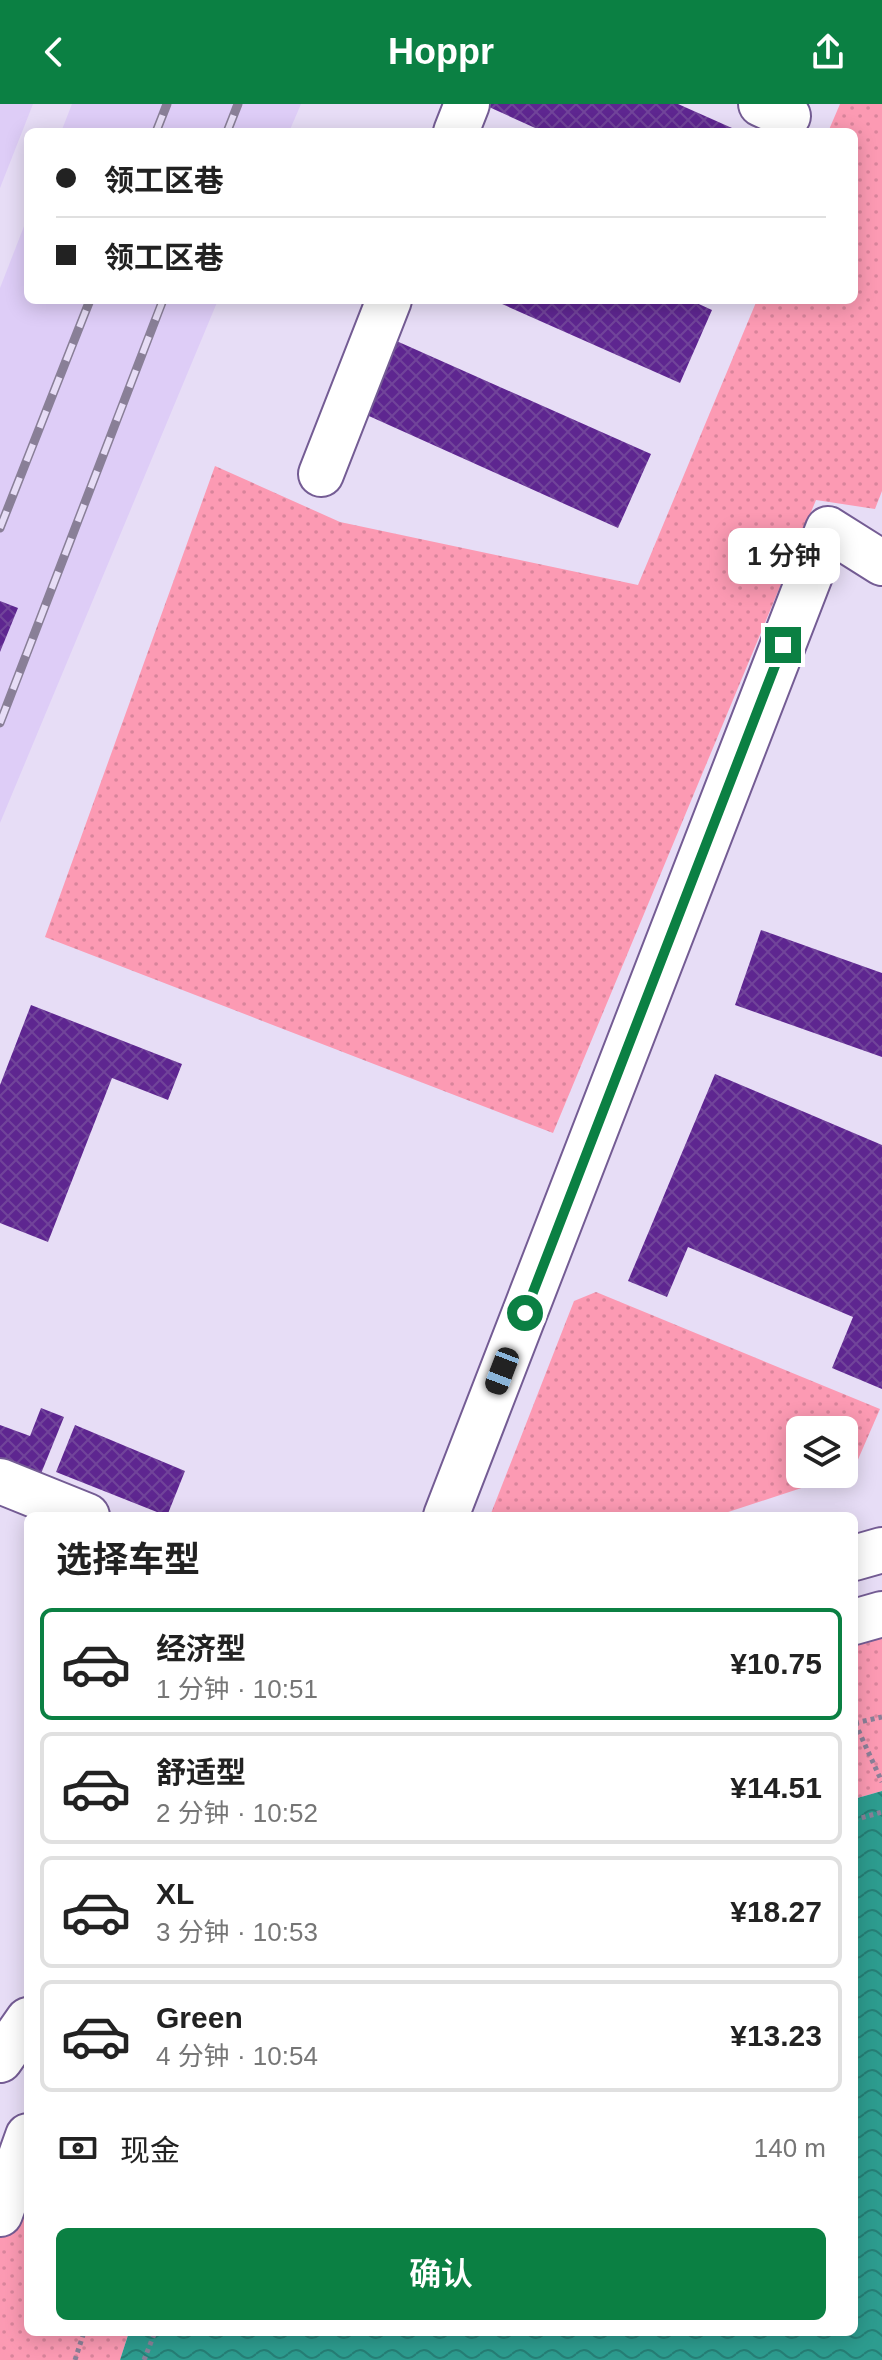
<!DOCTYPE html>
<html lang="zh">
<meta charset="utf-8">
<style>
:root{--surface:#fff;--page:#f2f2f2;--text:#222;--muted:#767676;--line:#e0e0e0;--accent:#0b8043}
body{margin:0;font-family:Helvetica,"Noto Sans SC",sans-serif;background:var(--page);color:var(--text);height:100vh;display:flex;flex-direction:column;font-size:30px;white-space:nowrap}
*{box-sizing:border-box;margin:0}
p{font-size:26px;color:var(--muted)}
.icon{flex:none;width:44px;height:44px;fill:none;stroke:currentColor;stroke-width:2;stroke-linecap:round;stroke-linejoin:round}
.map{position:relative;flex:1;overflow:hidden}
.details{position:absolute;left:24px;top:1408px;width:834px;height:824px;display:flex;flex-direction:column;background:var(--surface);border-radius:12px;box-shadow:0 4px 20px #0003}
.details>*{flex:none}
.banner{position:absolute;left:24px;top:24px;width:834px;height:176px;border-radius:12px;box-shadow:0 4px 20px #0003;display:grid;align-content:center;height:176px;padding:0 32px;background:var(--surface)}
.fabs{position:absolute;left:786px;top:1312px;display:grid;gap:16px}
.fabs a{display:grid;place-items:center;width:72px;height:72px;border-radius:12px;background:var(--surface);box-shadow:0 4px 20px #0003;font-size:40px}
.end{position:absolute;width:36px;height:36px;margin:-18px;border:10px solid #0b8043;background:#fff;box-shadow:0 0 0 4px #fff}
.from{border-radius:50%}
.bubble{position:absolute;height:56px;border-radius:12px;background:var(--surface);box-shadow:0 4px 20px #0003;font-size:26px;font-weight:600;line-height:56px;text-align:center}
.car{position:absolute;width:24px;height:48px;margin:-24px -12px;border-radius:10px;box-shadow:0 0 6px 2px #0007;background:linear-gradient(#222 24%,#8ab4d8 0 40%,#222 0 76%,#8ab4d8 0 86%,#222 0)}
.banner b{display:flex;align-items:center;gap:28px;height:76px;font-size:30px}
.banner b+b{border-top:2px solid var(--line)}
.banner i{width:20px;height:20px;background:var(--text)}
ul{padding:0;list-style:none}
li{display:flex;align-items:center;gap:24px;height:112px;margin:0 16px 12px;padding:0 16px;border:4px solid var(--line);border-radius:12px}
li div{flex:1}
li b{display:block;font-size:30px}
li em{font-style:normal;font-weight:600}
li.current{border-color:var(--accent)}
li>.icon{width:72px;height:72px;stroke-width:1.5}
h2{padding:0 32px;font-size:36px;line-height:96px}
.pay{display:flex;align-items:center;gap:20px;height:88px;padding:0 32px;font-size:30px}
.pay p{margin-inline-start:auto}
.action{display:flex;gap:16px;margin-top:auto;padding:16px 32px}
.action a{flex:1;height:92px;border-radius:12px;background:var(--accent);color:#fff;font-size:32px;font-weight:600;line-height:92px;text-align:center}
header{display:flex;justify-content:space-between;align-items:center;height:104px;padding:0 32px;background:var(--accent);color:#fff;font-size:36px;font-weight:600}
.map>svg:first-child{display:block}
</style>
<header><svg class="icon" aria-label="back" viewBox="0 0 24 24"><path d="M15 5l-7 7 7 7"/></svg>Hoppr<svg class="icon" aria-label="share" viewBox="0 0 24 24"><path d="M12 15V3M7 8l5-5 5 5M5 13v7h14v-7"/></svg></header>
<div class="map">
<svg width="882" height="2256" viewBox="0 0 882 2256">
<defs>
<pattern id="green-dots" width="8" height="8" patternUnits="userSpaceOnUse" patternTransform="scale(2)"><rect width="8" height="8" fill="#fc9ab3"/><path d="M2 2h.1M6 6h.1" fill="none" stroke="#d8849b" stroke-width="1.8" stroke-linecap="round"/></pattern>
<pattern id="water-waves" width="16" height="10" patternUnits="userSpaceOnUse" patternTransform="scale(2)"><rect width="16" height="10" fill="#2d9c8f"/><path d="M0 5q4-4 8 0t8 0" fill="none" stroke="#267f76"/></pattern>
<pattern id="building-cross-hatch" width="8" height="8" patternUnits="userSpaceOnUse" patternTransform="scale(2)"><rect width="8" height="8" fill="#5e2690"/><path d="M0 0l8 8M0 8l8-8" fill="none" stroke="#71449a"/></pattern>
</defs>
<rect width="100%" height="100%" fill="#e7ddf6"/>
<!-- built -->
<path fill="#decdf7" d="M 0,0 L 33,0 L 0,84 Z
M 72,0 L 301,0 L 289,28 L 61,28 Z
M 28,112 L 28,196 L 218,196 L 0,719 L 0,184 Z"/>
<!-- green -->
<path fill="url(#green-dots)" fill-rule="evenodd" d="M 840,0 L 882,0 L 882,387 L 875,405 L 816,396 L 553,1029 L 45,833 L 215,362 L 340,418 L 638,481 L 757,196 L 854,196 L 854,28 L 828,28 Z
M 596,1188 L 880,1305 L 853,1367 L 716,1412 L 490,1412 L 574,1197 ZM 844,1326 L 844,1370 L 800,1370 L 800,1326 Z
M 882,1510 L 882,1687 L 854,1695 L 854,1518 Z
M 28,2032 L 28,2228 L 129,2228 L 120,2256 L 0,2256 L 0,2110 Z"/>
<!-- water -->
<path fill="url(#water-waves)" d="M 882,1687 L 882,2256 L 120,2256 L 129,2228 L 854,2228 L 854,1695 Z"/>
<!-- building -->
<path fill="url(#building-cross-hatch)" d="M 491,0 L 678,0 L 741,28 L 544,28 L 489,3 Z
M 493,196 L 690,196 L 712,206 L 680,279 Z
M 392,235 L 651,350 L 618,424 L 360,308 Z
M 0,497 L 18,504 L 0,548 Z
M 761,826 L 882,869 L 882,953 L 735,901 Z
M 31,901 L 182,960 L 168,996 L 112,974 L 48,1138 L 0,1119 L 0,981 Z
M 715,970 L 882,1041 L 882,1285 L 832,1264 L 853,1213 L 688,1143 L 667,1193 L 628,1177 Z
M 41,1304 L 64,1313 L 38,1377 L 0,1362 L 0,1321 L 30,1332 Z
M 75,1321 L 185,1367 L 167,1412 L 56,1368 Z"/>
<g fill="none" stroke-linecap="round" stroke-linejoin="round">
<!-- minor casing -->
<g stroke="#745c94" stroke-width="48">
<path id="minor" d="M 761,0 L 788,12
M 456,28 L 467,0
M 321,370 L 389,196
M 0,1377 L 87,1412
M 446,1412 L 828,425 L 882,459"/>
</g>
<!-- major casing -->
<g stroke="#745c94" stroke-width="48">
<path id="major" d="M 854,1454 L 882,1446
M 854,1518 L 882,1510
M 0,1956 L 28,1916
M 0,2110 L 28,2032"/>
</g>
<!-- path -->
<path stroke="#8a8098" stroke-width="5" stroke-dasharray="4 4" stroke-linecap="butt" d="M 855,1619 L 882,1678
M 855,1619 L 882,1613
M 854,1716 L 882,1708
M 75,2256 L 84,2228
M 144,2256 L 155,2228"/>
<!-- minor -->
<use href="#minor" stroke="#fff" stroke-width="44"/>
<!-- major -->
<use href="#major" stroke="#fff" stroke-width="44"/>
<!-- rail casing -->
<g stroke="#897f97" stroke-width="9">
<path id="rail" d="M 156,28 L 167,0
M 227,28 L 238,0
M 0,424 L 90,196
M 0,619 L 163,196"/>
</g>
<!-- rail -->
<use href="#rail" stroke="#e7ddf6" stroke-width="6" stroke-dasharray="18" stroke-linecap="butt"/>
</g>
<g fill="none" stroke-linecap="round" stroke-linejoin="round">
<!-- route -->
<path stroke="#0b8043" stroke-width="10" d="M 525,1209 L 783,541"/>
</g>
</svg>
<div class="fabs">
<a><svg class="icon" aria-label="layers" viewBox="0 0 24 24"><path d="M12 4l9 5-9 5-9-5zM3 14l9 5 9-5"/></svg></a>
</div>
<i class="end from" style="left:525px;top:1209px"></i>
<i class="end" style="left:783px;top:541px"></i>
<div class="bubble" style="left:728px;top:424px;width:112px">1 分钟</div>
<i class="car" style="left:502px;top:1267px;rotate:201deg"></i>
<div class="banner">
<b><i class="from"></i>领工区巷</b>
<b><i></i>领工区巷</b>
</div>
<section class="details">
<h2>选择车型</h2>
<ul>
<li class="current"><svg class="icon" aria-label="car" viewBox="0 0 24 24"><path d="M5 17H2v-5l4-1 3-4h7l3 4 3 1v5h-3M9 17h6M6 11h13"/><circle cx="7" cy="17" r="2"/><circle cx="17" cy="17" r="2"/></svg><div><b>经济型</b><p>1 分钟 · 10:51</p></div><em>¥10.75</em></li>
<li><svg class="icon" aria-label="car" viewBox="0 0 24 24"><path d="M5 17H2v-5l4-1 3-4h7l3 4 3 1v5h-3M9 17h6M6 11h13"/><circle cx="7" cy="17" r="2"/><circle cx="17" cy="17" r="2"/></svg><div><b>舒适型</b><p>2 分钟 · 10:52</p></div><em>¥14.51</em></li>
<li><svg class="icon" aria-label="car" viewBox="0 0 24 24"><path d="M5 17H2v-5l4-1 3-4h7l3 4 3 1v5h-3M9 17h6M6 11h13"/><circle cx="7" cy="17" r="2"/><circle cx="17" cy="17" r="2"/></svg><div><b>XL</b><p>3 分钟 · 10:53</p></div><em>¥18.27</em></li>
<li><svg class="icon" aria-label="car" viewBox="0 0 24 24"><path d="M5 17H2v-5l4-1 3-4h7l3 4 3 1v5h-3M9 17h6M6 11h13"/><circle cx="7" cy="17" r="2"/><circle cx="17" cy="17" r="2"/></svg><div><b>Green</b><p>4 分钟 · 10:54</p></div><em>¥13.23</em></li>
</ul>
<div class="pay"><svg class="icon" aria-label="cash" viewBox="0 0 24 24"><path d="M3 7h18v10H3z"/><circle cx="12" cy="12" r="2"/></svg>现金<p>140 m</p></div>
<div class="action"><a>确认</a></div>
</section>
</div>
